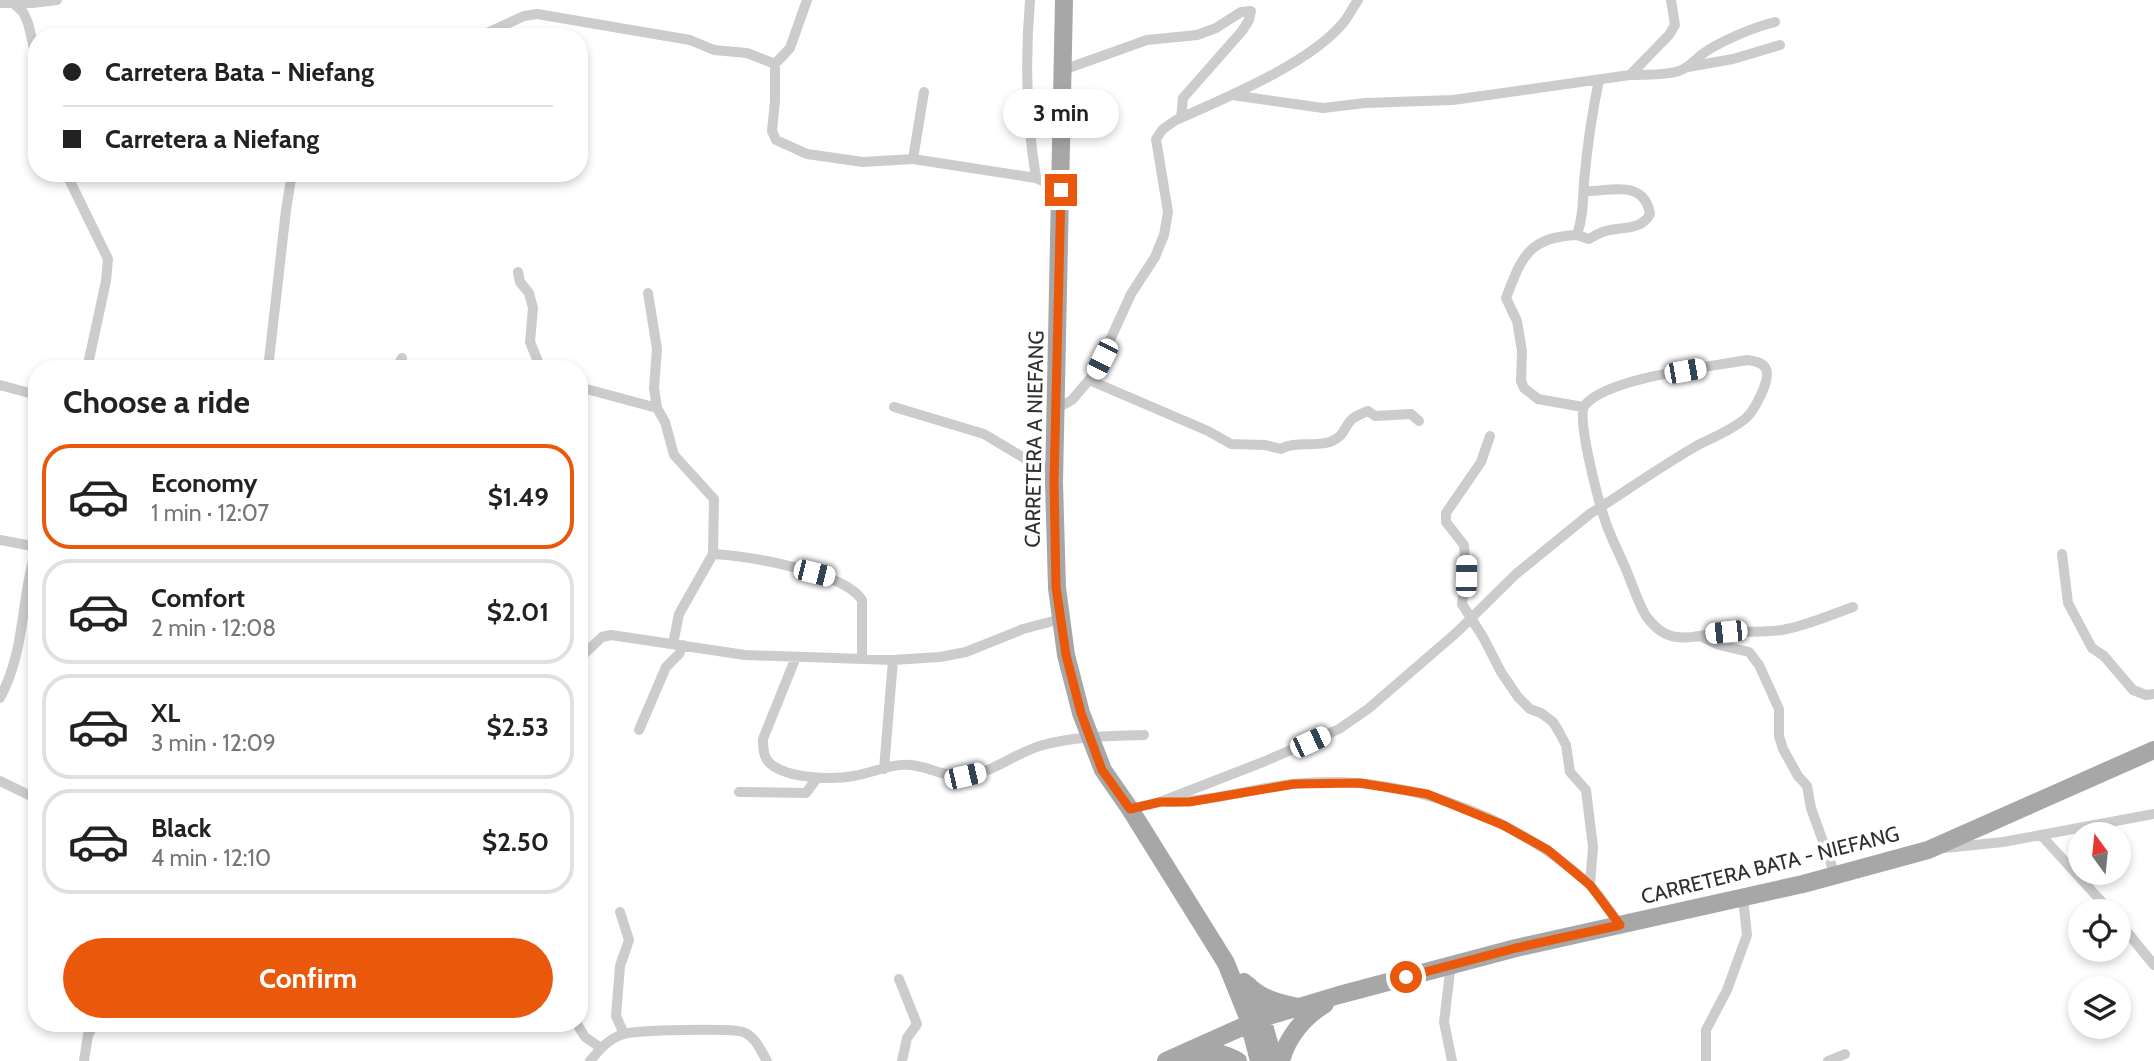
<!DOCTYPE html>
<meta charset="utf-8">
<style>
:root{--surface:#fff;--page:#f2f2f2;--text:#222;--muted:#767676;--line:#e0e0e0;--accent:#ea580c}
body{margin:0;font-family:Cabin,sans-serif;background:var(--page);color:var(--text);height:100vh;display:flex;flex-direction:column;font-size:26px;white-space:nowrap}
*{box-sizing:border-box;margin:0}
p{font-size:23px;color:var(--muted)}
.icon{flex:none;width:38px;height:38px;fill:none;stroke:currentColor;stroke-width:2;stroke-linecap:round;stroke-linejoin:round}
.map{position:relative;flex:1;overflow:hidden}
.sheet{position:absolute;left:28px;top:360px;width:560px;height:672px;display:flex;flex-direction:column;background:var(--surface);border-radius:28px;box-shadow:0 4px 10px #0003}
.sheet>*{flex:none}
.hud{position:absolute;left:28px;top:28px;width:560px;height:154px;border-radius:28px;box-shadow:0 4px 10px #0003;display:grid;align-content:center;height:154px;padding:0 35px;background:var(--surface)}
.needle{width:46px;rotate:345deg}
.fabs{position:absolute;left:2068px;top:822px;display:grid;gap:14px}
.fabs a{display:grid;place-items:center;width:63px;height:63px;border-radius:50%;background:var(--surface);box-shadow:0 4px 10px #0003;font-size:35px}
.end{position:absolute;width:32px;height:32px;margin:-16px;border:9px solid #ea580c;background:#fff;box-shadow:0 0 0 4px #fff}
.from{border-radius:50%}
.bubble{position:absolute;height:49px;border-radius:24px;background:var(--surface);box-shadow:0 4px 10px #0003;font-size:23px;font-weight:700;line-height:49px;text-align:center}
.car{position:absolute;width:21px;height:42px;margin:-21px -10px;border-radius:9px;box-shadow:0 0 5px 2px #0007;background:linear-gradient(#fff 24%,#345 0 40%,#fff 0 76%,#345 0 86%,#fff 0)}
.hud b{display:flex;align-items:center;gap:24px;height:66px;font-size:26px}
.hud b+b{border-top:2px solid var(--line)}
.hud i{width:18px;height:18px;background:var(--text)}
ul{padding:0;list-style:none}
li{display:flex;align-items:center;gap:21px;height:105px;margin:0 14px 10px;padding:0 21px;border:4px solid var(--line);border-radius:28px}
li div{flex:1}
li b{display:block;font-size:26px}
li em{font-style:normal;font-weight:700}
li.current{border-color:var(--accent)}
li>.icon{width:63px;height:63px;stroke-width:1.5}
h2{padding:0 35px;font-size:32px;line-height:84px}
.cta{display:flex;gap:14px;margin-top:auto;padding:14px 35px}
.cta a{flex:1;height:80px;border-radius:42px;background:var(--accent);color:#fff;font-size:28px;font-weight:700;line-height:80px;text-align:center}
.map>svg:first-child{display:block}
</style>
<div class="map">
<svg width="2154" height="1061" viewBox="0 0 2154 1061">
<rect width="100%" height="100%" fill="#fff"/>
<g fill="none" stroke-linecap="round" stroke-linejoin="round">
<!-- minor -->
<path stroke="#ccc" stroke-width="10" d="M 10,0 L 23,12 L 28,23 L 37,61
M 807,0 L 790,48 L 775,64 L 775,101 L 772,131 L 776,140 L 807,154 L 863,162 L 913,159 L 1036,178 L 1061,190
M 1030,0 C 1025,60 1026,118 1036,178
M 0,3 L 32,3 L 57,0
M 478,37 L 524,16 L 537,14 L 690,40 L 714,50 L 747,53 L 775,64
M 1688,67 L 1733,59 L 1780,45
M 1063,70 L 1147,40 L 1197,35 L 1216,28 L 1241,12 L 1251,11 L 1249,20 L 1242,31 L 1183,98 L 1181,118
M 1630,75 L 1669,35 L 1675,25 L 1671,0
M 1232,95 L 1323,108 L 1365,103 L 1453,100 L 1630,75 C 1647,74 1663,76 1679,71 C 1688,68 1694,61 1701,55 C 1718,42 1754,27 1775,22
M 913,159 L 924,92
M 66,173 L 108,259 L 106,281 L 87,369
M 1577,235 L 1589,239 C 1596,235 1602,231 1610,230 C 1625,227 1641,230 1650,214 C 1644,178 1609,192 1584,191
M 518,272 L 520,282 L 529,293 L 533,308 L 530,342 L 541,369
M 648,293 L 657,349 L 654,388 L 657,408
M 268,369 L 286,210 L 292,173
M 396,369 L 402,358
M 1089,380 L 1208,431 L 1231,444 L 1265,445 L 1281,449 C 1294,441 1314,447 1330,442 C 1345,436 1343,428 1352,419 C 1356,416 1363,413 1368,411 L 1375,416 L 1411,414 L 1419,421
M 0,385 L 37,395
M 579,387 L 657,408 L 665,422 L 674,455 L 714,499 L 713,554 L 679,614 L 673,644
M 894,407 L 984,434 L 1029,461 L 1054,471
M 1583,407 L 1538,399 L 1524,388 L 1521,381 L 1522,351 L 1517,321 L 1506,298 C 1522,256 1529,237 1577,235 C 1583,217 1583,201 1584,182 C 1587,148 1592,113 1599,80
M 1056,409 L 1072,400 L 1095,373 L 1131,294 L 1155,257 L 1164,235 L 1168,212 L 1156,139 L 1163,129 L 1176,120 C 1225,98 1309,64 1343,23 C 1349,16 1353,7 1358,0
M 1490,436 L 1481,462 L 1446,513 L 1446,522 L 1464,545 L 1466,576 L 1462,604 L 1483,637 L 1501,672 L 1518,697 L 1530,709 L 1541,713 L 1553,722 L 1558,730 L 1566,745 L 1570,772 L 1586,790 L 1593,847 L 1590,885
M 0,540 L 37,547
M 713,554 C 744,555 845,572 862,600 L 862,659
M 2062,554 L 2068,603 L 2092,648 L 2104,656 L 2133,690 L 2146,695 L 2154,694
M 1700,636 L 1719,645 L 1749,652 L 1759,665 L 1779,709 L 1779,736 L 1783,749 L 1798,776 L 1807,786 L 1811,808 L 1835,875
M 796,657 L 763,739 C 763,746 763,754 767,760 C 781,779 833,780 854,776 C 872,773 892,763 911,765 C 930,767 944,777 964,776 C 992,774 1016,752 1043,745 C 1076,736 1111,736 1144,735
M 579,659 L 602,637 L 611,635 L 745,655 L 893,660 L 940,657 L 966,652 L 1023,629 L 1061,619
M 0,698 C 27,647 20,597 37,547
M 639,730 L 666,667 L 679,654 L 683,645
M 884,769 L 893,660
M 0,781 L 37,799
M 739,792 L 806,793 L 817,778
M 1166,802 C 1209,802 1250,789 1293,784 C 1398,773 1509,812 1588,883 C 1600,895 1610,912 1620,925
M 1130,809 L 1160,802 L 1263,762 L 1339,729 L 1368,709 L 1456,633 L 1516,574 L 1591,513 L 1601,507 C 1633,486 1665,464 1698,445 C 1714,437 1732,430 1746,418 C 1754,411 1771,380 1766,369 C 1763,362 1754,361 1747,360 C 1710,367 1608,377 1585,405 C 1575,416 1600,506 1606,523 C 1611,538 1619,553 1625,567 C 1632,583 1637,601 1646,616 C 1651,623 1658,630 1666,634 C 1683,642 1705,634 1723,632 C 1743,631 1762,633 1782,630 C 1806,626 1830,615 1853,607
M 2041,835 L 2111,912
M 1945,848 L 2003,842 L 2154,814
M 620,912 L 629,940 L 620,966 L 616,1016 L 624,1034
M 2119,922 L 2154,965
M 1451,964 L 1444,1022 L 1452,1061
M 899,979 L 917,1024 L 907,1038 L 902,1061
M 577,1024 L 585,1037 L 601,1048
M 84,1061 L 88,1035 L 94,1024
M 590,1061 C 599,1050 609,1038 624,1034 C 636,1030 731,1028 743,1032 C 755,1036 761,1051 767,1061
M 1706,1061 L 1706,1030 L 1727,990 L 1747,935 L 1743,898
M 1828,1061 L 1845,1054"/>
<!-- primary -->
<path stroke="#a7a7a7" stroke-width="18" d="M 1064,0 L 1054,482 L 1057,588 L 1066,655 L 1081,713 L 1103,770 L 1130,809 L 1226,963 L 1247,1015 L 1259,1061
M 1244,982 L 1262,1018 L 1274,1061
M 1248,985 C 1261,999 1280,1003 1298,1007
M 1192,1053 C 1210,1051 1222,1052 1238,1061
M 1166,1061 L 1262,1018 L 1339,995 L 1516,948 L 1803,884 L 1928,850 L 2154,750
M 1281,1061 C 1287,1037 1304,1017 1325,1004"/>
</g>
<g fill="none" stroke-linecap="round" stroke-linejoin="round">
<!-- route -->
<path stroke="#ea580c" stroke-width="9" d="M 1061,190 L 1054,482 L 1056,587 L 1066,655 L 1081,713 L 1102,770 L 1130,809 L 1160,802 L 1189,802 L 1294,784 L 1360,783 L 1427,794 L 1503,825 L 1548,850 L 1590,885 L 1620,925 L 1516,948 L 1406,977"/>
</g>
<g text-anchor="middle" dominant-baseline="central" stroke-width="7" stroke-linejoin="round" paint-order="stroke">
<!-- street labels -->
<g font-size="21" fill="#2f2f2f" stroke="#fff">
<text transform="translate(1034 439) rotate(-89)">CARRETERA A NIEFANG</text>
<text transform="translate(1770 865) rotate(-14)">CARRETERA BATA - NIEFANG</text>
</g>
</g>
</svg>
<div class="fabs">
<a><svg class="needle" viewBox="-14 -14 28 28"><path d="M0-13l5 13h-10z" fill="#e53935"/><path d="M0 13l5-13h-10z" fill="#767676"/></svg></a>
<a><svg class="icon" aria-label="locate" viewBox="0 0 24 24"><circle cx="12" cy="12" r="6"/><path d="M12 2v4M12 18v4M2 12h4M18 12h4"/></svg></a>
<a><svg class="icon" aria-label="layers" viewBox="0 0 24 24"><path d="M12 4l9 5-9 5-9-5zM3 14l9 5 9-5"/></svg></a>
</div>
<i class="end from" style="left:1406px;top:977px"></i>
<i class="end" style="left:1061px;top:190px"></i>
<div class="bubble" style="left:1003px;top:89px;width:116px">3 min</div>
<i class="car" style="left:1102px;top:359px;rotate:207deg"></i>
<i class="car" style="left:1685px;top:371px;rotate:80deg"></i>
<i class="car" style="left:814px;top:573px;rotate:104deg"></i>
<i class="car" style="left:1466px;top:576px;rotate:1deg"></i>
<i class="car" style="left:1726px;top:632px;rotate:264deg"></i>
<i class="car" style="left:1310px;top:742px;rotate:65deg"></i>
<i class="car" style="left:965px;top:776px;rotate:77deg"></i>
<div class="hud">
<b><i class="from"></i>Carretera Bata - Niefang</b>
<b><i></i>Carretera a Niefang</b>
</div>
<section class="sheet">
<h2>Choose a ride</h2>
<ul>
<li class="current"><svg class="icon" aria-label="car" viewBox="0 0 24 24"><path d="M5 17H2v-5l4-1 3-4h7l3 4 3 1v5h-3M9 17h6M6 11h13"/><circle cx="7" cy="17" r="2"/><circle cx="17" cy="17" r="2"/></svg><div><b>Economy</b><p>1 min · 12:07</p></div><em>$1.49</em></li>
<li><svg class="icon" aria-label="car" viewBox="0 0 24 24"><path d="M5 17H2v-5l4-1 3-4h7l3 4 3 1v5h-3M9 17h6M6 11h13"/><circle cx="7" cy="17" r="2"/><circle cx="17" cy="17" r="2"/></svg><div><b>Comfort</b><p>2 min · 12:08</p></div><em>$2.01</em></li>
<li><svg class="icon" aria-label="car" viewBox="0 0 24 24"><path d="M5 17H2v-5l4-1 3-4h7l3 4 3 1v5h-3M9 17h6M6 11h13"/><circle cx="7" cy="17" r="2"/><circle cx="17" cy="17" r="2"/></svg><div><b>XL</b><p>3 min · 12:09</p></div><em>$2.53</em></li>
<li><svg class="icon" aria-label="car" viewBox="0 0 24 24"><path d="M5 17H2v-5l4-1 3-4h7l3 4 3 1v5h-3M9 17h6M6 11h13"/><circle cx="7" cy="17" r="2"/><circle cx="17" cy="17" r="2"/></svg><div><b>Black</b><p>4 min · 12:10</p></div><em>$2.50</em></li>
</ul>
<div class="cta"><a>Confirm</a></div>
</section>
</div>
